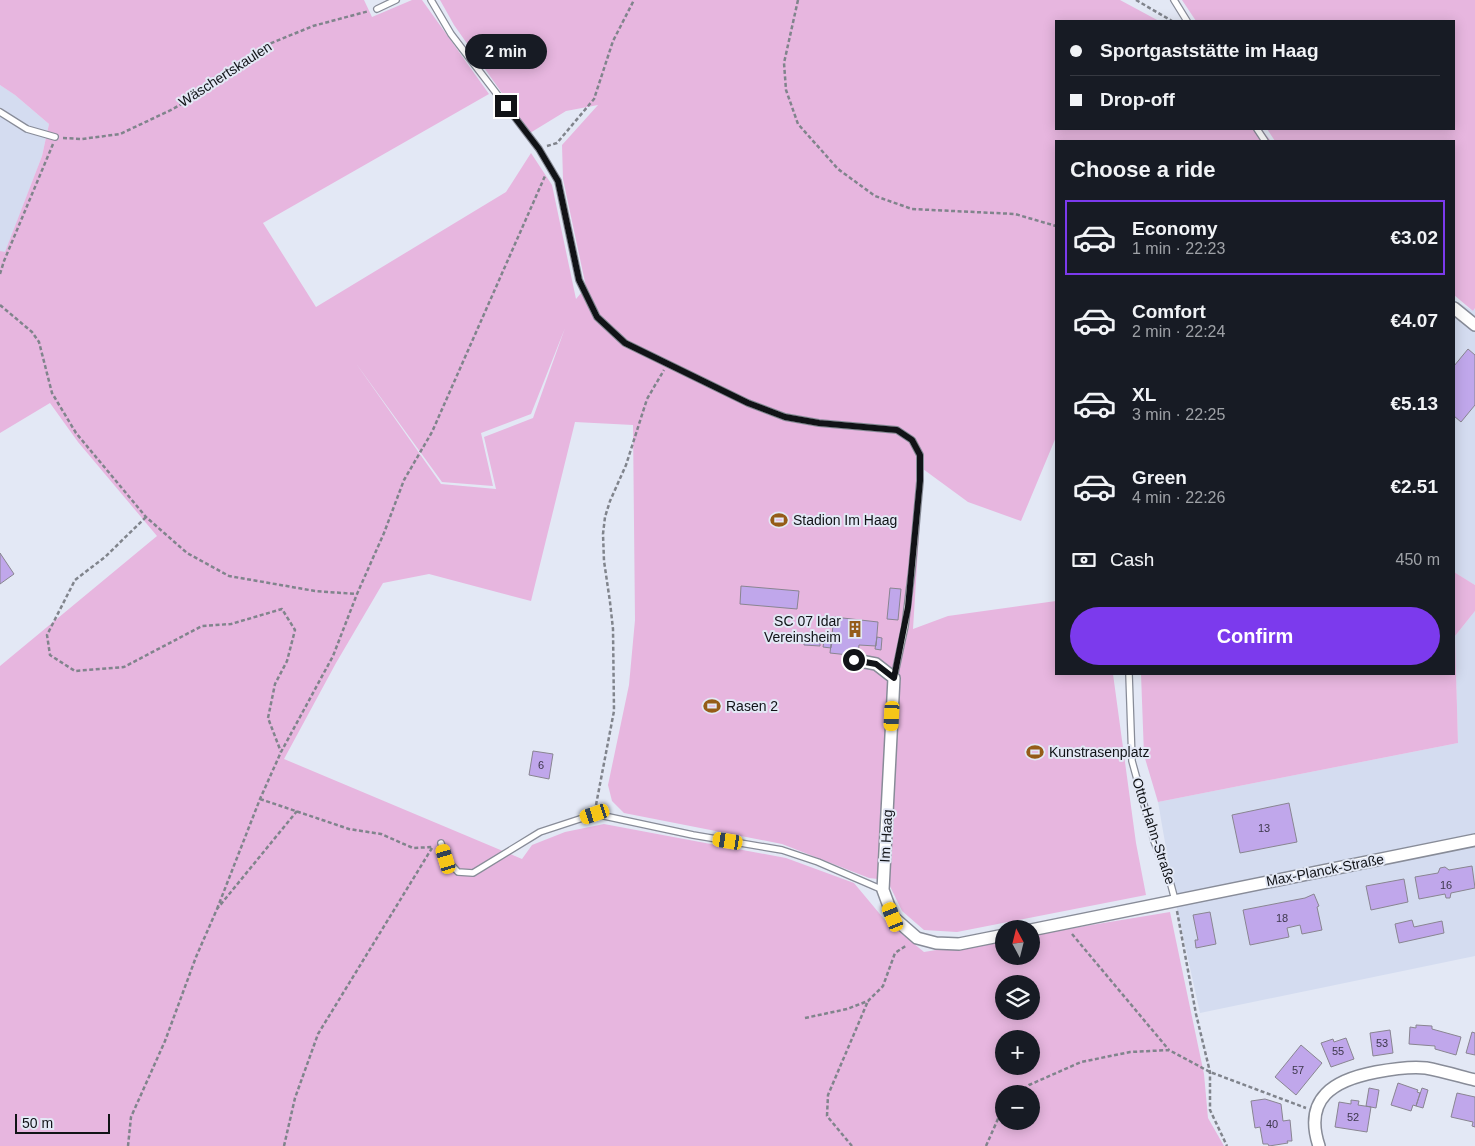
<!DOCTYPE html>
<meta charset="utf-8">
<style>
:root{--surface:#171b24;--page:#242831;--text:#f1f3f6;--muted:#9ea1a6;--line:#363941;--accent:#7c3aed}
body{margin:0;font-family:Helvetica,sans-serif;background:var(--page);color:var(--text);height:100vh;display:flex;flex-direction:column;font-size:19px;white-space:nowrap}
*{box-sizing:border-box;margin:0}
p{font-size:16px;color:var(--muted)}
.icon{flex:none;width:28px;height:28px;fill:none;stroke:currentColor;stroke-width:2;stroke-linecap:round;stroke-linejoin:round}
.map{position:relative;flex:1;overflow:hidden}
.side{position:absolute;left:1055px;top:140px;width:400px;height:535px;display:flex;flex-direction:column;background:var(--surface);border-radius:0px;box-shadow:0 2px 12px #0003}
.side>*{flex:none}
.hud{position:absolute;left:1055px;top:20px;width:400px;height:110px;border-radius:0px;box-shadow:0 2px 12px #0003;display:grid;align-content:center;height:110px;padding:0 15px;background:var(--surface)}
.needle{width:32px;rotate:353deg}
.tools{position:absolute;left:995px;top:920px;display:grid;gap:10px}
.tools a{display:grid;place-items:center;width:45px;height:45px;border-radius:50%;background:var(--surface);box-shadow:0 2px 12px #0003;font-size:25px}
.scale{position:absolute;left:15px;bottom:12px;width:95px;box-sizing:border-box;padding-left:5px;border:2px solid #111317;border-top:0;font-size:14px;line-height:18px;white-space:nowrap;color:#111317;-webkit-text-stroke:4px #e3e8f5;paint-order:stroke}
.end{position:absolute;width:22px;height:22px;margin:-11px;border:6px solid #111317;background:#fff;box-shadow:0 0 0 2px #fff}
.from{border-radius:50%}
.bubble{position:absolute;height:35px;border-radius:18px;background:var(--surface);box-shadow:0 2px 12px #0003;font-size:16px;font-weight:800;line-height:35px;text-align:center}
.car{position:absolute;width:15px;height:30px;margin:-15px -8px;border-radius:6px;box-shadow:0 0 4px 1px #0007;background:linear-gradient(#f5c518 24%,#345 0 40%,#f5c518 0 76%,#345 0 86%,#f5c518 0)}
.hud b{display:flex;align-items:center;gap:18px;height:48px;font-size:19px}
.hud b+b{border-top:1px solid var(--line)}
.hud i{width:12px;height:12px;background:var(--text)}
ul{padding:0;list-style:none}
li{display:flex;align-items:center;gap:15px;height:75px;margin:0 10px 8px;padding:0 5px;border:2px solid transparent;border-radius:0px}
li div{flex:1}
li b{display:block;font-size:19px}
li em{font-style:normal;font-weight:800}
li.selected{border-color:var(--accent)}
li>.icon{width:45px;height:45px;stroke-width:1.5}
h2{padding:0 15px;font-size:22px;line-height:60px}
.pay{display:flex;align-items:center;gap:12px;height:55px;padding:0 15px;font-size:19px}
.pay p{margin-inline-start:auto}
.button{display:flex;gap:10px;margin-top:auto;padding:10px 15px}
.button a{flex:1;height:58px;border-radius:30px;background:var(--accent);color:#fff;font-size:20px;font-weight:800;line-height:58px;text-align:center}
.map>svg:first-child{display:block}
</style>
<div class="map">
<svg width="1475" height="1146" viewBox="0 0 1475 1146">
<rect width="100%" height="100%" fill="#e3e8f5"/>
<!-- built -->
<path fill="#d4dcf0" d="M 0,85 L 15,95 L 49,124 L 42,156 L 5,253 L 0,251 Z
M 1454,300 L 1473,311 L 1475,308 L 1475,585 L 1454,572 Z
M 1475,611 L 1475,956 L 1200,1013 L 1175,900 L 1158,802 L 1458,743 L 1455,636 Z"/>
<!-- green -->
<path fill="#e7b6df" fill-rule="evenodd" d="M 0,0 L 364,0 L 372,17 L 412,0 L 422,0 L 489,94 L 263,223 L 316,307 L 506,192 L 531,153 L 552,185 L 576,299 L 586,287 L 563,179 L 562,145 L 598,105 L 566,111 L 530,133 L 454,25 L 440,0 L 1120,0 L 1159,21 L 1056,21 L 1056,129 L 1261,129 L 1271,141 L 1056,141 L 1056,437 L 1021,521 L 968,502 L 923,469 L 913,629 L 948,616 L 1056,601 L 1056,674 L 1113,674 L 1136,843 L 1146,895 L 957,932 L 924,930 L 902,911 L 887,880 L 869,878 L 782,844 L 624,813 L 612,801 L 608,785 L 629,685 L 635,620 L 633,425 L 575,422 L 531,601 L 429,574 L 383,583 L 336,663 L 284,759 L 522,859 L 532,845 L 565,832 L 604,824 L 786,858 L 854,883 L 884,919 L 924,952 L 1004,939 L 1004,956 L 1031,956 L 1031,935 L 1170,912 L 1204,1074 L 1208,1118 L 1224,1146 L 0,1146 L 0,666 L 157,536 L 78,442 L 50,403 L 0,433 L 0,251 L 5,252 L 42,156 L 49,124 L 15,95 L 0,85 ZM 565,328 L 533,418 L 484,437 L 496,489 L 441,484 L 355,362 L 442,482 L 493,486 L 481,433 L 531,414 ZM 1004,984 L 1031,984 L 1031,1011 L 1004,1011 ZM 1004,1039 L 1031,1039 L 1031,1066 L 1004,1066 ZM 1004,1094 L 1031,1094 L 1031,1121 L 1004,1121 Z
M 1182,0 L 1475,0 L 1475,308 L 1473,311 L 1454,295 L 1454,141 L 1275,141 L 1267,129 L 1454,129 L 1454,21 L 1196,21 Z
M 1454,572 L 1475,585 L 1475,611 L 1455,636 L 1458,743 L 1158,802 L 1144,755 L 1141,674 L 1454,674 Z"/>
<!-- building -->
<path fill="#c0a7eb" stroke="#898591" d="M 1468,349 L 1475,355 L 1475,405 L 1461,422 L 1454,416 L 1454,366 Z
M 0,553 L 14,574 L 0,584 Z
M 741,586 L 799,591 L 797,609 L 740,604 Z
M 890,588 L 901,589 L 898,620 L 887,619 Z
M 834,617 L 878,622 L 876,646 L 859,645 L 858,656 L 830,653 Z
M 804,637 L 820,641 L 820,646 L 804,645 Z
M 877,637 L 882,638 L 881,650 L 875,649 Z
M 824,641 L 832,642 L 831,648 L 823,647 Z
M 533,751 L 553,754 L 549,779 L 529,775 Z
M 1289,803 L 1297,842 L 1240,853 L 1232,815 Z
M 1472,866 L 1475,888 L 1451,893 L 1450,898 L 1446,898 L 1445,894 L 1419,899 L 1415,877 L 1438,873 L 1440,868 L 1445,867 L 1449,870 Z
M 1404,879 L 1408,902 L 1371,910 L 1366,886 Z
M 1314,894 L 1319,906 L 1317,907 L 1322,930 L 1302,934 L 1300,925 L 1287,928 L 1289,937 L 1250,945 L 1243,910 L 1305,898 Z
M 1210,912 L 1216,944 L 1196,948 L 1195,940 L 1198,940 L 1193,915 Z
M 1412,920 L 1414,927 L 1442,921 L 1444,933 L 1399,943 L 1395,924 Z
M 1416,1025 L 1432,1026 L 1432,1029 L 1461,1037 L 1456,1055 L 1435,1049 L 1435,1046 L 1409,1044 L 1410,1027 L 1416,1028 Z
M 1390,1030 L 1393,1053 L 1373,1056 L 1370,1033 Z
M 1472,1032 L 1475,1033 L 1475,1055 L 1466,1053 Z
M 1346,1038 L 1354,1059 L 1331,1067 L 1321,1043 L 1333,1039 L 1334,1042 Z
M 1301,1045 L 1322,1063 L 1296,1095 L 1275,1077 Z
M 1398,1083 L 1418,1090 L 1417,1092 L 1420,1093 L 1416,1106 L 1413,1105 L 1411,1111 L 1391,1105 Z
M 1369,1088 L 1379,1090 L 1376,1108 L 1366,1106 Z
M 1422,1088 L 1428,1090 L 1423,1108 L 1416,1106 Z
M 1457,1093 L 1475,1097 L 1475,1127 L 1472,1126 L 1473,1122 L 1451,1117 Z
M 1265,1099 L 1281,1104 L 1283,1121 L 1290,1120 L 1292,1141 L 1287,1141 L 1288,1143 L 1269,1146 L 1268,1144 L 1263,1144 L 1260,1127 L 1255,1128 L 1251,1101 Z
M 1351,1100 L 1359,1101 L 1358,1105 L 1371,1107 L 1367,1132 L 1335,1127 L 1339,1102 L 1351,1104 Z"/>
<g fill="none" stroke-linecap="round" stroke-linejoin="round">
<!-- service casing -->
<g stroke="#888c98" stroke-width="8">
<path id="service" d="M 431,0 L 451,34 L 539,149 L 558,181 L 579,280 L 597,317 L 625,343 L 748,403 L 785,417 L 819,423 L 897,430 L 912,440 L 920,455 L 920,481 L 912,569 L 905,626 L 894,678
M 1174,0 L 1187,21
M 377,9 L 396,0
M 0,112 L 27,129 L 55,137
M 1257,129 L 1265,141
M 1129,674 L 1132,761 L 1154,841 L 1171,885 L 1175,900
M 441,843 L 446,859 L 458,872 L 473,873 L 540,832 L 595,814 L 693,835 L 782,850 L 818,862 L 883,890"/>
</g>
<!-- minor casing -->
<g stroke="#888c98" stroke-width="14">
<path id="minor" d="M 1454,308 L 1475,325
M 855,660 L 876,664 L 894,678 L 883,890 L 893,917 L 917,938 L 936,943 L 959,944 L 1004,935
M 1031,930 L 1475,840
M 1319,1146 C 1303,1098 1334,1080 1376,1072 C 1392,1069 1410,1066 1426,1068 C 1442,1071 1459,1076 1475,1080"/>
</g>
<!-- path -->
<path stroke="#80848c" stroke-width="2.5" stroke-dasharray="4 2.5" stroke-linecap="butt" d="M 798,0 L 784,63 L 786,90 L 798,124 L 838,169 L 875,196 L 912,209 L 1015,214 L 1056,226
M 1136,0 L 1172,21
M 63,138 L 82,139 L 120,134 L 169,111 L 200,94 L 235,65 L 269,44 L 313,26 L 369,11
M 547,146 L 557,143 L 594,99 L 613,41 L 634,0
M 0,274 L 4,261 L 53,144
M 0,305 L 32,332 L 39,342 L 52,393 L 76,433 L 146,517 L 187,553 L 229,576 L 315,591 L 356,594
M 146,517 L 105,557 L 75,580 L 47,635 L 50,655 L 75,671 L 124,667 L 202,626 L 231,624 L 282,609 L 295,630 L 287,661 L 275,684 L 268,718 L 281,752
M 260,799 L 349,829 L 381,834 L 413,848 L 432,847
M 596,805 L 614,711 L 613,629 L 610,602 L 604,561 L 603,534 L 605,517 L 610,501 L 626,465 L 647,399 L 664,370
M 217,909 L 260,799 L 281,752 L 333,656 L 357,594 L 384,533 L 404,480 L 432,432 L 545,176
M 1177,911 L 1196,1014 L 1210,1072 L 1210,1110 L 1227,1146
M 1072,934 L 1169,1050
M 805,1018 L 847,1009 L 868,1001 L 883,986 L 895,953 L 907,945
M 1019,1094 L 1029,1085 L 1081,1062 L 1130,1052 L 1169,1050 L 1210,1072 L 1306,1108
M 128,1146 L 131,1117 L 165,1041 L 196,957 L 217,909 L 297,811
M 284,1146 L 295,1098 L 318,1034 L 432,848
M 852,1146 L 827,1116 L 828,1095 L 868,1001
M 986,1146 L 1001,1112 L 1004,1109"/>
<!-- service -->
<use href="#service" stroke="#fff" stroke-width="5.5"/>
<!-- minor -->
<use href="#minor" stroke="#fff" stroke-width="11"/>
</g>
<g fill="none" stroke-linecap="round" stroke-linejoin="round">
<!-- route -->
<path stroke="#111317" stroke-width="6" d="M 506,106 L 539,149 L 558,181 L 579,280 L 597,317 L 625,343 L 748,403 L 785,417 L 819,423 L 897,430 L 912,440 L 920,455 L 920,481 L 908,607 L 894,678 L 876,664 L 854,660"/>
</g>
<!-- icons -->
<defs>
<g id="stadium-bare" transform="scale(1.35)"><path d="M0-5a6.5 5 0 1 0 0 10a6.5 5 0 1 0 0-10ZM-3.5-1.8h7v3.6h-7Z" fill="#955c18" stroke="#e3e8f5" stroke-width="2.5" paint-order="stroke"/></g>
<g id="building-bare" transform="scale(1.35)"><path d="M-4-6H4V6H1V3H-1V6H-4ZM-2.5-4.3h1.7v1.8h-1.7ZM.8-4.3h1.7v1.8H.8ZM-2.5-1h1.7V.8h-1.7ZM.8-1h1.7V.8H.8Z" fill="#955c18" stroke="#e3e8f5" stroke-width="2.5" paint-order="stroke"/></g>
</defs>
<g fill-rule="evenodd">
<use href="#stadium-bare" x="779" y="520"/>
<use href="#building-bare" x="855" y="629"/>
<use href="#stadium-bare" x="712" y="706"/>
<use href="#stadium-bare" x="1035" y="752"/>
</g>
<g text-anchor="middle" dominant-baseline="central" stroke-width="4" stroke-linejoin="round" paint-order="stroke">
<!-- number labels -->
<g font-size="11" fill="#3d384c">
<text x="541" y="765">6</text>
<text x="1264" y="828">13</text>
<text x="1446" y="885">16</text>
<text x="1282" y="918">18</text>
<text x="1382" y="1043">53</text>
<text x="1338" y="1051">55</text>
<text x="1298" y="1070">57</text>
<text x="1353" y="1117">52</text>
<text x="1272" y="1124">40</text>
</g>
<!-- street labels -->
<g font-size="14" fill="#111317" stroke="#e3e8f5">
<text transform="translate(225 74) rotate(-33)">Wäschertskaulen</text>
<text transform="translate(1154 831) rotate(72)">Otto-Hahn-Straße</text>
<text transform="translate(886 836) rotate(-87)">Im Haag</text>
<text transform="translate(1325 870) rotate(-11)">Max-Planck-Straße</text>
</g>
<!-- poi labels -->
<g font-size="14" fill="#111317" stroke="#e3e8f5" text-anchor="start">
<text x="793" y="520">Stadion Im Haag</text>
<text x="841" y="621" text-anchor="end">SC 07 Idar<tspan x="841" dy="16">Vereinsheim</tspan></text>
<text x="726" y="706">Rasen 2</text>
<text x="1049" y="752">Kunstrasenplatz</text>
</g>
</g>
</svg>
<div class="tools">
<a><svg class="needle" viewBox="-14 -14 28 28"><path d="M0-13l5 13h-10z" fill="#e53935"/><path d="M0 13l5-13h-10z" fill="#9ea1a6"/></svg></a>
<a><svg class="icon" aria-label="layers" viewBox="0 0 24 24"><path d="M12 4l9 5-9 5-9-5zM3 14l9 5 9-5"/></svg></a>
<a>+</a>
<a>−</a>
</div>
<div class="scale">50 m</div>
<i class="end from" style="left:854px;top:660px"></i>
<i class="end" style="left:506px;top:106px"></i>
<div class="bubble" style="left:465px;top:34px;width:82px">2 min</div>
<i class="car" style="left:892px;top:716px;rotate:183deg"></i>
<i class="car" style="left:595px;top:814px;rotate:252deg"></i>
<i class="car" style="left:728px;top:841px;rotate:279deg"></i>
<i class="car" style="left:446px;top:859px;rotate:343deg"></i>
<i class="car" style="left:893px;top:917px;rotate:338deg"></i>
<div class="hud">
<b><i class="from"></i>Sportgaststätte im Haag</b>
<b><i></i>Drop-off</b>
</div>
<section class="side">
<h2>Choose a ride</h2>
<ul>
<li class="selected"><svg class="icon" aria-label="car" viewBox="0 0 24 24"><path d="M5 17H2v-5l4-1 3-4h7l3 4 3 1v5h-3M9 17h6M6 11h13"/><circle cx="7" cy="17" r="2"/><circle cx="17" cy="17" r="2"/></svg><div><b>Economy</b><p>1 min · 22:23</p></div><em>€3.02</em></li>
<li><svg class="icon" aria-label="car" viewBox="0 0 24 24"><path d="M5 17H2v-5l4-1 3-4h7l3 4 3 1v5h-3M9 17h6M6 11h13"/><circle cx="7" cy="17" r="2"/><circle cx="17" cy="17" r="2"/></svg><div><b>Comfort</b><p>2 min · 22:24</p></div><em>€4.07</em></li>
<li><svg class="icon" aria-label="car" viewBox="0 0 24 24"><path d="M5 17H2v-5l4-1 3-4h7l3 4 3 1v5h-3M9 17h6M6 11h13"/><circle cx="7" cy="17" r="2"/><circle cx="17" cy="17" r="2"/></svg><div><b>XL</b><p>3 min · 22:25</p></div><em>€5.13</em></li>
<li><svg class="icon" aria-label="car" viewBox="0 0 24 24"><path d="M5 17H2v-5l4-1 3-4h7l3 4 3 1v5h-3M9 17h6M6 11h13"/><circle cx="7" cy="17" r="2"/><circle cx="17" cy="17" r="2"/></svg><div><b>Green</b><p>4 min · 22:26</p></div><em>€2.51</em></li>
</ul>
<div class="pay"><svg class="icon" aria-label="cash" viewBox="0 0 24 24"><path d="M3 7h18v10H3z"/><circle cx="12" cy="12" r="2"/></svg>Cash<p>450 m</p></div>
<div class="button"><a>Confirm</a></div>
</section>
</div>
